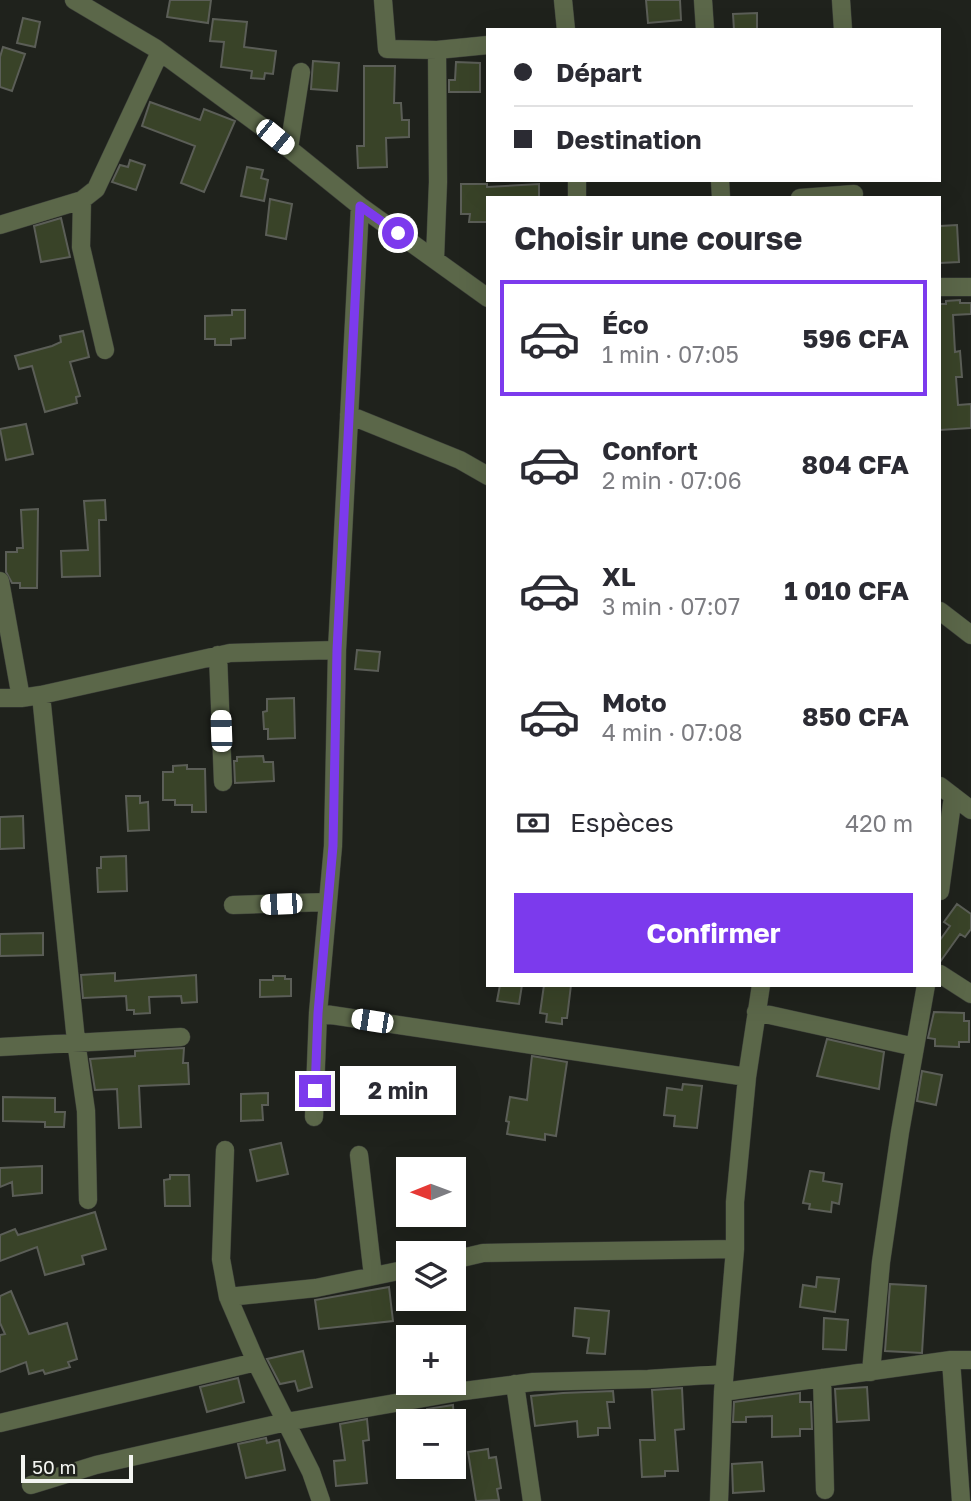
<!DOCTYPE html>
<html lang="fr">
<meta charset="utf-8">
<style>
:root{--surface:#fff;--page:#f7f7f7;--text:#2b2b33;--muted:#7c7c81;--line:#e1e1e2;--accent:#7c3aed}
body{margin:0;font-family:"Golos Text",sans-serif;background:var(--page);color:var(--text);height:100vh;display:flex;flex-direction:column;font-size:26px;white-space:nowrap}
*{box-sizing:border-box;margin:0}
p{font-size:23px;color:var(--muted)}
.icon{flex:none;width:38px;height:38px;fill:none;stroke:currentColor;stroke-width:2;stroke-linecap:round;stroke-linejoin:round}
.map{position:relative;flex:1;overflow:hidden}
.side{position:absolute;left:486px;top:196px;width:455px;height:791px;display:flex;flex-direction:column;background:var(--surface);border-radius:0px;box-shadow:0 7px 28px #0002}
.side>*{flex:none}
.top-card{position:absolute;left:486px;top:28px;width:455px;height:154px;border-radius:0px;box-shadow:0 7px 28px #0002;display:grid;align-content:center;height:154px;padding:0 28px;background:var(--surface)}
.needle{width:46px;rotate:269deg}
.controls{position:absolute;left:396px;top:1157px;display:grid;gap:14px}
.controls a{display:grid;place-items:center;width:70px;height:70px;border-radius:0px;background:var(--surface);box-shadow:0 7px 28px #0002;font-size:35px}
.scale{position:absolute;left:21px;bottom:18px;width:112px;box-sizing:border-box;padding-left:7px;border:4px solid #f3f5f1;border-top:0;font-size:19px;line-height:24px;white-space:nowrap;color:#f3f5f1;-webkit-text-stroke:5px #1f221c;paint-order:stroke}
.end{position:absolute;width:32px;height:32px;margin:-16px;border:9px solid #7c3aed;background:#fff;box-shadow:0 0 0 4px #fff}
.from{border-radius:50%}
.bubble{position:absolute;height:49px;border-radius:0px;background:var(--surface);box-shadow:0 7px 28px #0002;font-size:23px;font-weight:700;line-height:49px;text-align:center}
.car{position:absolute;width:21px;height:42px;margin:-21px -10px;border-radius:9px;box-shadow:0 0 5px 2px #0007;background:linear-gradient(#fff 24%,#345 0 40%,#fff 0 76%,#345 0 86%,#fff 0)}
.top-card b{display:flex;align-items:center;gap:24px;height:66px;font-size:26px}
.top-card b+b{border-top:2px solid var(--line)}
.top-card i{width:18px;height:18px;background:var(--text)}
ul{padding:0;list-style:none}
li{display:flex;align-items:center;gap:21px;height:116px;margin:0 14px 10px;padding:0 14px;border:4px solid transparent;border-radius:0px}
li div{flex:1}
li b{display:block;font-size:26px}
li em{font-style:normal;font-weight:700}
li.on{border-color:var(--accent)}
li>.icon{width:63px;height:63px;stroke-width:1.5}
h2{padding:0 28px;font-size:32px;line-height:84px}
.pay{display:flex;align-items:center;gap:18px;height:77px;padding:0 28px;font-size:26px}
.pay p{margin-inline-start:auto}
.action{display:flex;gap:14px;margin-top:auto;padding:14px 28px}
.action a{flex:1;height:80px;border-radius:0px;background:var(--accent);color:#fff;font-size:28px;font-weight:700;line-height:80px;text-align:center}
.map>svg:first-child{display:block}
</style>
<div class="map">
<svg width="971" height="1501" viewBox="0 0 971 1501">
<rect width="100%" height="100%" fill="#1f221c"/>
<!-- building -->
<path fill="#394328" stroke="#5b5e57" stroke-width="2" d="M 170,0 L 211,0 L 208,23 L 167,17 Z
M 646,0 L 680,0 L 681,20 L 648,23 Z
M 757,13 L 757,30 L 734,30 L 733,14 Z
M 23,18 L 40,22 L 35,47 L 17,43 Z
M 213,19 L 247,22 L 244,47 L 276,51 L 273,74 L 265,73 L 264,79 L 251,78 L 252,71 L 221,67 L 224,42 L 210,41 Z
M 3,47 L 25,54 L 12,91 L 0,87 L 0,57 Z
M 313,61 L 339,63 L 337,91 L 311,89 Z
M 456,62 L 480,63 L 480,92 L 449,92 L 449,80 L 455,80 Z
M 364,66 L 395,66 L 394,103 L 401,103 L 402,120 L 409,120 L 409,137 L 386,138 L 387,167 L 358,168 L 357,146 L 364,146 Z
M 150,102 L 200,120 L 204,109 L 235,121 L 204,192 L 181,183 L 195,146 L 142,126 Z
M 130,160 L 145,165 L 136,190 L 112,182 L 120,165 L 128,167 Z
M 247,167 L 263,170 L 261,178 L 268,180 L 264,201 L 241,196 Z
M 461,184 L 487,184 L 487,187 L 539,184 L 539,198 L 488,198 L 488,222 L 469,222 L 470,214 L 461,214 Z
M 270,199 L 292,204 L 286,239 L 266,235 Z
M 61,218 L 70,257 L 41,262 L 34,226 Z
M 957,225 L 959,262 L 940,263 L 940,226 Z
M 960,300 L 960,303 L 971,303 L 971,314 L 953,315 L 955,352 L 960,351 L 962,377 L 956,377 L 958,405 L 971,404 L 971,428 L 940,430 L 940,304 L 946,304 L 946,301 Z
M 232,310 L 245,310 L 245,338 L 231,339 L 231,345 L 215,345 L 215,339 L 205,339 L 205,316 L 232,315 Z
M 83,331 L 89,357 L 70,362 L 80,396 L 76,397 L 77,403 L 45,412 L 32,366 L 19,369 L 15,356 L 52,346 L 61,342 L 60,336 Z
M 26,424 L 33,454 L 6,460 L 0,429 Z
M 105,500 L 106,520 L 99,520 L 100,576 L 62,577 L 61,551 L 88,550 L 84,501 Z
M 38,509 L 37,588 L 20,588 L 20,583 L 12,583 L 6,572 L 6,552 L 17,552 L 17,548 L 23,548 L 21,510 Z
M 357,650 L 380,652 L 378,671 L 355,669 Z
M 294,698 L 295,738 L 268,739 L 268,729 L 264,729 L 263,712 L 267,711 L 267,699 Z
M 263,756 L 264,762 L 273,762 L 274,781 L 235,783 L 234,761 L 237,761 L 237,757 Z
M 187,765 L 187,769 L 205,769 L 206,812 L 192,812 L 192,805 L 175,805 L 175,800 L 163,800 L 163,772 L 173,772 L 173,766 Z
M 126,796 L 140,796 L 140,803 L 148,802 L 149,830 L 128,831 Z
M 23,816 L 24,848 L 0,849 L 0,817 Z
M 126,856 L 127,891 L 98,892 L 97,868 L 101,868 L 101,857 Z
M 957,904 L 971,914 L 971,929 L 965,937 L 960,934 L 940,962 L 940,940 L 950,926 L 944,922 Z
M 43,933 L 43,955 L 0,956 L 0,934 Z
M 115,973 L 115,981 L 196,975 L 197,1002 L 182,1003 L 181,996 L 149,997 L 150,1013 L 134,1014 L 134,1010 L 127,1010 L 126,996 L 83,998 L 81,975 Z
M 273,976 L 285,976 L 285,979 L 291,979 L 291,996 L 260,997 L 260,980 L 273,980 Z
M 500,985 L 522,985 L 519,1004 L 497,1001 Z
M 544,985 L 571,985 L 567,1018 L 562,1018 L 562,1024 L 546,1022 L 547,1014 L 540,1013 Z
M 934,1012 L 964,1013 L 964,1021 L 969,1021 L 969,1042 L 959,1042 L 959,1047 L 935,1046 L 935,1039 L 928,1038 Z
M 827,1039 L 884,1052 L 879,1089 L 817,1076 Z
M 184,1048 L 183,1063 L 188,1063 L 189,1084 L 139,1086 L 141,1127 L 119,1128 L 117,1089 L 95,1090 L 90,1059 L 135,1056 L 135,1051 Z
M 532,1056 L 567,1062 L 556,1136 L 545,1134 L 545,1140 L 507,1134 L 509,1122 L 506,1121 L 510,1097 L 527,1100 Z
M 922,1071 L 942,1075 L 936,1105 L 917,1101 Z
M 683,1084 L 702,1086 L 697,1128 L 674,1126 L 675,1116 L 664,1115 L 667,1088 L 682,1090 Z
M 268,1093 L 268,1105 L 262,1105 L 263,1120 L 241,1121 L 241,1094 Z
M 3,1097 L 55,1098 L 55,1112 L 65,1112 L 64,1127 L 45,1127 L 45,1122 L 3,1121 Z
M 281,1143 L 288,1174 L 257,1181 L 250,1150 Z
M 42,1166 L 42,1193 L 13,1196 L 12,1182 L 0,1187 L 0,1168 Z
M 810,1171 L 824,1173 L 823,1181 L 842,1184 L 839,1204 L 832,1202 L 831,1212 L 809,1209 L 810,1204 L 803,1203 Z
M 170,1175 L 189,1175 L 190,1206 L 165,1206 L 164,1180 L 170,1179 Z
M 95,1212 L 106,1249 L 82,1256 L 84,1264 L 45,1275 L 37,1247 L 0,1261 L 0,1235 L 15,1229 L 18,1235 Z
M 817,1277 L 839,1279 L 835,1312 L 800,1307 L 803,1285 L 816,1287 Z
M 890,1284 L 926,1286 L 922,1353 L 885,1351 Z
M 389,1287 L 393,1321 L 319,1329 L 315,1300 Z
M 11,1291 L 29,1334 L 67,1323 L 77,1359 L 68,1362 L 70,1367 L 45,1374 L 43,1370 L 29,1374 L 26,1362 L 0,1372 L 0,1335 L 5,1334 L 0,1323 L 0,1296 Z
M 575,1308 L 609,1311 L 605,1354 L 587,1353 L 589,1338 L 573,1336 Z
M 824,1318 L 848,1320 L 846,1350 L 823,1349 Z
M 303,1351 L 312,1387 L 298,1391 L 295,1381 L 280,1384 L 267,1359 Z
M 238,1378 L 244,1402 L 207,1412 L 200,1387 Z
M 867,1387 L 869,1420 L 837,1422 L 835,1389 Z
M 682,1388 L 684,1429 L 675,1430 L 678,1471 L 665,1471 L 665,1476 L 642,1477 L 640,1440 L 655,1440 L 652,1390 Z
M 613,1391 L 614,1402 L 607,1402 L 610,1428 L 598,1428 L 598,1435 L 578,1437 L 577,1421 L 535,1426 L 531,1396 L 563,1393 Z
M 800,1393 L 800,1402 L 811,1402 L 812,1429 L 800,1429 L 800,1436 L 772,1437 L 772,1416 L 746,1417 L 746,1422 L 733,1422 L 734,1402 Z
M 453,1405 L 454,1421 L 428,1421 L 427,1409 Z
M 367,1419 L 369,1440 L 363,1441 L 367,1483 L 336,1486 L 334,1461 L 345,1460 L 340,1424 Z
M 266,1438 L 267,1443 L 279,1440 L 285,1470 L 246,1478 L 238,1444 Z
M 488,1449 L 489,1458 L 496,1457 L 501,1488 L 497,1489 L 499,1500 L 476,1501 L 468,1452 Z
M 762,1462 L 764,1491 L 733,1493 L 732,1464 Z"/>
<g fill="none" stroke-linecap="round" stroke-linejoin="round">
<!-- minor casing -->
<g stroke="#3d403a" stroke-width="19">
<path id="minor" d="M 74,0 L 155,48 L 261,126 L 360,206 L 488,298
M 383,0 L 387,49 L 437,50 L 488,45
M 563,0 L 566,30
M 703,0 L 705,30
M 841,0 L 843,30
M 289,148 L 301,72
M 577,180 L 577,198
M 720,180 L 721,198
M 800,198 L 854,194
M 82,200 L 81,247 L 105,350
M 0,225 L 82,200 L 96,189 L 160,52
M 435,259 L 438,182 L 437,50
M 940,287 L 971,287
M 349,415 L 460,460 L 488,476
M 0,581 L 21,698
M 940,611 L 971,635
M 218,655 L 223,782
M 41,695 L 76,1041 L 86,1111 L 88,1200
M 0,698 L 21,698 L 41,695 L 230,653 L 337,650
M 940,786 L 971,810
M 940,891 L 953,796
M 233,905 L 328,902
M 940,974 L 971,994
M 756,1012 L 915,1047
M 318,1013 L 747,1077
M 0,1047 L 181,1037
M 314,1117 L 318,1013 L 333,846 L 337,650 L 360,206
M 359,1155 L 373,1276
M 453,1260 L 483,1253 L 735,1249
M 228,1297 L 316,1288 L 408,1269
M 951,1360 L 961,1501
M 256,1362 L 311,1472 L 321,1501
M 871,1372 L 881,1262 L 900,1132 L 926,985
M 822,1378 L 825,1490
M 515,1384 L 532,1501
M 723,1392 L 951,1360 L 971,1360
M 0,1423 L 256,1362 L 228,1297 L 221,1259 L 225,1150
M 31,1485 L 96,1465 L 286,1422 L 464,1391 L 533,1382 L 648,1379 L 724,1374
M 719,1501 L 723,1392 L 735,1249 L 735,1202 L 747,1077 L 761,985"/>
</g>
<!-- minor -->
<use href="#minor" stroke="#5b6749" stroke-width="18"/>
</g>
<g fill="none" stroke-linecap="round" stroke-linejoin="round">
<!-- route -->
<path stroke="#7c3aed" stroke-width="9" d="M 315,1091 L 318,1013 L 333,846 L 337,650 L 360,206 L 398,233"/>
</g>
</svg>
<div class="controls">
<a><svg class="needle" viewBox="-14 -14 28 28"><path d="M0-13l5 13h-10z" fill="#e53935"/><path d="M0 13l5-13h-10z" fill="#7c7c81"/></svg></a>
<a><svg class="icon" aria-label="layers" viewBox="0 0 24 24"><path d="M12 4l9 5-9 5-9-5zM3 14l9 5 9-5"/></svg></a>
<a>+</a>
<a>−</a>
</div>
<div class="scale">50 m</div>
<i class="end from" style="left:398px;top:233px"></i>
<i class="end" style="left:315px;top:1091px"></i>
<div class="bubble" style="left:340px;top:1066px;width:116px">2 min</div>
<i class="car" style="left:275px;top:137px;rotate:129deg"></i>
<i class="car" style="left:221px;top:731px;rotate:358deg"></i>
<i class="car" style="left:281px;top:904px;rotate:268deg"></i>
<i class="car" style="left:372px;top:1021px;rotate:279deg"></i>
<div class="top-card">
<b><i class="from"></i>Départ</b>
<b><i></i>Destination</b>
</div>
<section class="side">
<h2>Choisir une course</h2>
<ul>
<li class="on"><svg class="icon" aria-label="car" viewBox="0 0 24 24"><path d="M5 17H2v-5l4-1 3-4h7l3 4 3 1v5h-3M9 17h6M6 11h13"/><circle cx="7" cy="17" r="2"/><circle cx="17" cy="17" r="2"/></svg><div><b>Éco</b><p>1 min · 07:05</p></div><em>596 CFA</em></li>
<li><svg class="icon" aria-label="car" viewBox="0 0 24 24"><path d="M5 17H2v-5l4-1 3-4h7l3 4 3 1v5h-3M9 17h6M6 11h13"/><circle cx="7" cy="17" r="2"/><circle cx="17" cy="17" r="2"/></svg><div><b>Confort</b><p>2 min · 07:06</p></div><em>804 CFA</em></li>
<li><svg class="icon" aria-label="car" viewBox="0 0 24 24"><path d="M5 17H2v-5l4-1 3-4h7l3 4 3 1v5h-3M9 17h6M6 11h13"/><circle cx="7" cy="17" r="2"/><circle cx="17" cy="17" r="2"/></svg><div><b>XL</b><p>3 min · 07:07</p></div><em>1 010 CFA</em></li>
<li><svg class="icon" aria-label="car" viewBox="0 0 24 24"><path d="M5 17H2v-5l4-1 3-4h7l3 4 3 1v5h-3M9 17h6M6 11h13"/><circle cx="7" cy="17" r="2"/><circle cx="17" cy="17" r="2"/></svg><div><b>Moto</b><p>4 min · 07:08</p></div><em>850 CFA</em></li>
</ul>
<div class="pay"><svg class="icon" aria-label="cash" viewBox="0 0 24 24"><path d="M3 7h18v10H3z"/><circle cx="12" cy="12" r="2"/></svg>Espèces<p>420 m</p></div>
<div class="action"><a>Confirmer</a></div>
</section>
</div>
